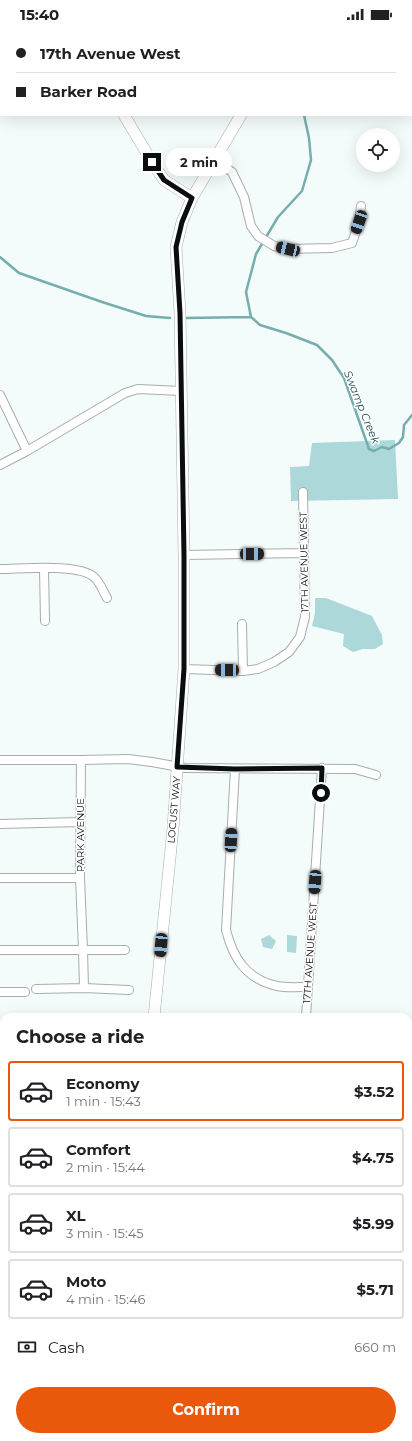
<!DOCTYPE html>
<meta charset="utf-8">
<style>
:root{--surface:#fff;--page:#f2f2f2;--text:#202124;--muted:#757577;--line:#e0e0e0;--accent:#ea580c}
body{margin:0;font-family:Montserrat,sans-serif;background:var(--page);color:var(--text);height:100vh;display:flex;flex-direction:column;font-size:15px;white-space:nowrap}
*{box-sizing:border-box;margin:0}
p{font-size:13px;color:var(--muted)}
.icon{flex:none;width:22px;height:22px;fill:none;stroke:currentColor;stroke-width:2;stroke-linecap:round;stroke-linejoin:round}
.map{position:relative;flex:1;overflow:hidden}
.panel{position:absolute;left:0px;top:985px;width:412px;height:428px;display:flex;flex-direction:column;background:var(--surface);border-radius:12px 12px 0 0;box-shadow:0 4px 16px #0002}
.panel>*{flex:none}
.banner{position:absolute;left:0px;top:0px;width:412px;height:88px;box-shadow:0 4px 16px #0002;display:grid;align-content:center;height:88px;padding:0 16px;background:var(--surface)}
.buttons{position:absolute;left:356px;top:100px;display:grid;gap:8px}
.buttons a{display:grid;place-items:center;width:44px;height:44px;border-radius:50%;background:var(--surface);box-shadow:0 4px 16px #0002;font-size:20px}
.end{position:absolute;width:18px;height:18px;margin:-9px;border:5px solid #0b0e0e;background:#fff;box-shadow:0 0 0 2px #fff}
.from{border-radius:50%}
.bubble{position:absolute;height:28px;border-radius:14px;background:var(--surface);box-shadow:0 4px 16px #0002;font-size:13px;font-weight:700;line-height:28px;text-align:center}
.car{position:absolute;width:12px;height:24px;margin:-12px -6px;border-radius:5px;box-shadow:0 0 3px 1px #0007;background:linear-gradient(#222 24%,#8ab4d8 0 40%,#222 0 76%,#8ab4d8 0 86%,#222 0)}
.banner b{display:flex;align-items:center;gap:14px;height:38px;font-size:15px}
.banner b+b{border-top:1px solid var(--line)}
.banner i{width:10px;height:10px;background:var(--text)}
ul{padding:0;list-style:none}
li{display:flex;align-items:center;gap:12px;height:60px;margin:0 8px 6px;padding:0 8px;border:2px solid var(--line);border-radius:4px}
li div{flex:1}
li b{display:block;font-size:15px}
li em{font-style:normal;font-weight:700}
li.active{border-color:var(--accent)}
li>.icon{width:36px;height:36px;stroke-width:1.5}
h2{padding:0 16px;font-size:18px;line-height:48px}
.pay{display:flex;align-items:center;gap:10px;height:44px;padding:0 16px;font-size:15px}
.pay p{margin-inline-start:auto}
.cta{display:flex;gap:8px;margin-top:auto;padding:8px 16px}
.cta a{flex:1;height:46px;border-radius:24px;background:var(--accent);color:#fff;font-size:16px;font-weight:700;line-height:46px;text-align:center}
.status{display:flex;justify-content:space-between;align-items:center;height:28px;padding:0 20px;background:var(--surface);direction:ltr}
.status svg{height:11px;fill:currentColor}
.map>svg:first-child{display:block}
</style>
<div class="status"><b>15:40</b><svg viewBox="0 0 49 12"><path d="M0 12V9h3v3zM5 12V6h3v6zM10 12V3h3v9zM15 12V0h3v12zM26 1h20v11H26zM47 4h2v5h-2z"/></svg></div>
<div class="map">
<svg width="412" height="1413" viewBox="0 0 412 1413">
<rect width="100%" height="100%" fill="#f3fbfb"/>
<!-- green -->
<path fill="#acd8d9" d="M 395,412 L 398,471 L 291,473 L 290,439 L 309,438 L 312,415 Z
M 315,570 L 326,570 L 372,588 L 382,607 L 383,616 L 375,621 L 363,621 L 353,624 L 343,618 L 344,606 L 312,598 L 315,585 Z
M 269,907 L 276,913 L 272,921 L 263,919 L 261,911 Z
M 287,907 L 297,908 L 296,925 L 287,924 Z
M 173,1409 L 223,1409 L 223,1413 L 173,1413 Z"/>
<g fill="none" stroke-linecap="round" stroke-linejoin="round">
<!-- stream -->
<path stroke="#76aeae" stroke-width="2.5" d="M 163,0 L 163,1
M 338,0 L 338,1
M 247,1 L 250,0
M 304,87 L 309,110 L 311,132 L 302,163 L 278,189 L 256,226 L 246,264 L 251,289 L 260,297 L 286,305 L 317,317 L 332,332 L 344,350 L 369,421 L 374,423 L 382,419 L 389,421 L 399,415 L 403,409 L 404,397 L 412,387
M 0,229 L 19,245 L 102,274 L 146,288 L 170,290
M 185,290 L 251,289"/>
<!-- minor casing -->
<g stroke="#a6adad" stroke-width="10">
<path id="minor" d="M 214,132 L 232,144 L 244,169 L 251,198 L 258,208 L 274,218 L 288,221 L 332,220 L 352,215 L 359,194 L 361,178
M 0,367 L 27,423
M 0,437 L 27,423 L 125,365 L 138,361 L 181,363
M 184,527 L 304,525
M 0,541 C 22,541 79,535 94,549 C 100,554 103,563 107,570
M 44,541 L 45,593
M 242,596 L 243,643
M 184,641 L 243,643 L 258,641 L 274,634 L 289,624 L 300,609 L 305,589 L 303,464
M 0,732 L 81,732 L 128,731 L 152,734 L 185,740 L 355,741 L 376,747
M 235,741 L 226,902 C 233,930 246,951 277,958 C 286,960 298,959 308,959
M 0,796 L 79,794
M 0,850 L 80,850 L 81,732
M 80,850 L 83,922 L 84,960 L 129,962
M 0,922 L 125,922
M 36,961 L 84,960
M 0,964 L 25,964
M 306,989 L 322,740
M 0,1097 L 4,1097
M 117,1409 L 118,1413"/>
</g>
<!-- tertiary casing -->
<g stroke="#a6adad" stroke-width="12">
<path id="tertiary" d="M 408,1273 L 412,1276"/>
</g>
<!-- secondary casing -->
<g stroke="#a6adad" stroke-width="12">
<path id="secondary" d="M 90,0 L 90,1
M 256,1 L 256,0
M 124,87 L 152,134 L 164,152 L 192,170
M 154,989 L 173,800 L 184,641 L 184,527 L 180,285 L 176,219 L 182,194 L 192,170 L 241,87
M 0,1323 L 4,1321"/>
</g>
<!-- minor -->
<use href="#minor" stroke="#fff" stroke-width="8"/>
<!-- tertiary -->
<use href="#tertiary" stroke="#fff" stroke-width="10"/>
<!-- secondary -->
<use href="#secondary" stroke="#fff" stroke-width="11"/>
</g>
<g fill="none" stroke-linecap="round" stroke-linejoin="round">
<!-- route -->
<path stroke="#0b0e0e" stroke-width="5" d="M 152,134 L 164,152 L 192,170 L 182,194 L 176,219 L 180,285 L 184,527 L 184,641 L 177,739 L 235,741 L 322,740 L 321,765"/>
</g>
<g text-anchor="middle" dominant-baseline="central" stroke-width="3" stroke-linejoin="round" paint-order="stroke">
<!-- street labels -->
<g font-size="10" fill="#0b0e0e" stroke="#fff">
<text transform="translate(304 534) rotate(-91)">17TH AVENUE WEST</text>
<text transform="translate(174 782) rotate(-85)">LOCUST WAY</text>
<text transform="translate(80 807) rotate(-90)">PARK AVENUE</text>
<text transform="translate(310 925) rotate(-86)">17TH AVENUE WEST</text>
</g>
<!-- water labels -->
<g font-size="11" font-style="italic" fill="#1c4e4f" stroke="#fff">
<text transform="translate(362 379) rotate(68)">Swamp Creek</text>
</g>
</g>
</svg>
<div class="buttons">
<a><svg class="icon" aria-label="locate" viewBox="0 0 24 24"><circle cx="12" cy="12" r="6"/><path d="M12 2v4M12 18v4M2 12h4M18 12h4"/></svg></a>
</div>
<i class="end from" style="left:321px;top:765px"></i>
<i class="end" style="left:152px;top:134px"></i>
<div class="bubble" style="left:166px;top:120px;width:66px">2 min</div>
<i class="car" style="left:359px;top:194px;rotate:199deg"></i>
<i class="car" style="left:288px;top:221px;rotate:283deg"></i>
<i class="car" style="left:252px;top:526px;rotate:89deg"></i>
<i class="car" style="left:227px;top:642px;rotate:271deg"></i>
<i class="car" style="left:231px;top:812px;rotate:3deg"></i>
<i class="car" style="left:315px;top:854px;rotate:184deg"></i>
<i class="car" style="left:161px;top:917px;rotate:185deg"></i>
<div class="banner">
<b><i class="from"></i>17th Avenue West</b>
<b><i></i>Barker Road</b>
</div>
<section class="panel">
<h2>Choose a ride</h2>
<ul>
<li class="active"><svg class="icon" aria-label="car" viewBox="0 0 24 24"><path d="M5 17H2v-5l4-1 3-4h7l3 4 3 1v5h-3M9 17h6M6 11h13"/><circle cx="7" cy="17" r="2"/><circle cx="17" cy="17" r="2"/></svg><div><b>Economy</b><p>1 min · 15:43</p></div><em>$3.52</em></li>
<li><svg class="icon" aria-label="car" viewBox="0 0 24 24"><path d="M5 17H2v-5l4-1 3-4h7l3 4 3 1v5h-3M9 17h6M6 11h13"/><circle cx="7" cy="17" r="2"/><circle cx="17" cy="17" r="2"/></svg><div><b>Comfort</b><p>2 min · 15:44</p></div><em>$4.75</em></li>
<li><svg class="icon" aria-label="car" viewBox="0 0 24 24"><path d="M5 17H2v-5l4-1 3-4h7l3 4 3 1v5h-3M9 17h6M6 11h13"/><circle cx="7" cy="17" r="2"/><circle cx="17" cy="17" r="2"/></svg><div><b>XL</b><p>3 min · 15:45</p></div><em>$5.99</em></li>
<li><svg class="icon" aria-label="car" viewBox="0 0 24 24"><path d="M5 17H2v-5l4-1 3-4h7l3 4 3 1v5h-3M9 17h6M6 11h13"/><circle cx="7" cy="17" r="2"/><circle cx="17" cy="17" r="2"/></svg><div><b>Moto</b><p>4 min · 15:46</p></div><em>$5.71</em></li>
</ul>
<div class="pay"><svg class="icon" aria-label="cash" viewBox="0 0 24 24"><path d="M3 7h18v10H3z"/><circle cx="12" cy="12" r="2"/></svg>Cash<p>660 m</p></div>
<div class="cta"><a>Confirm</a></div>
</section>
</div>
